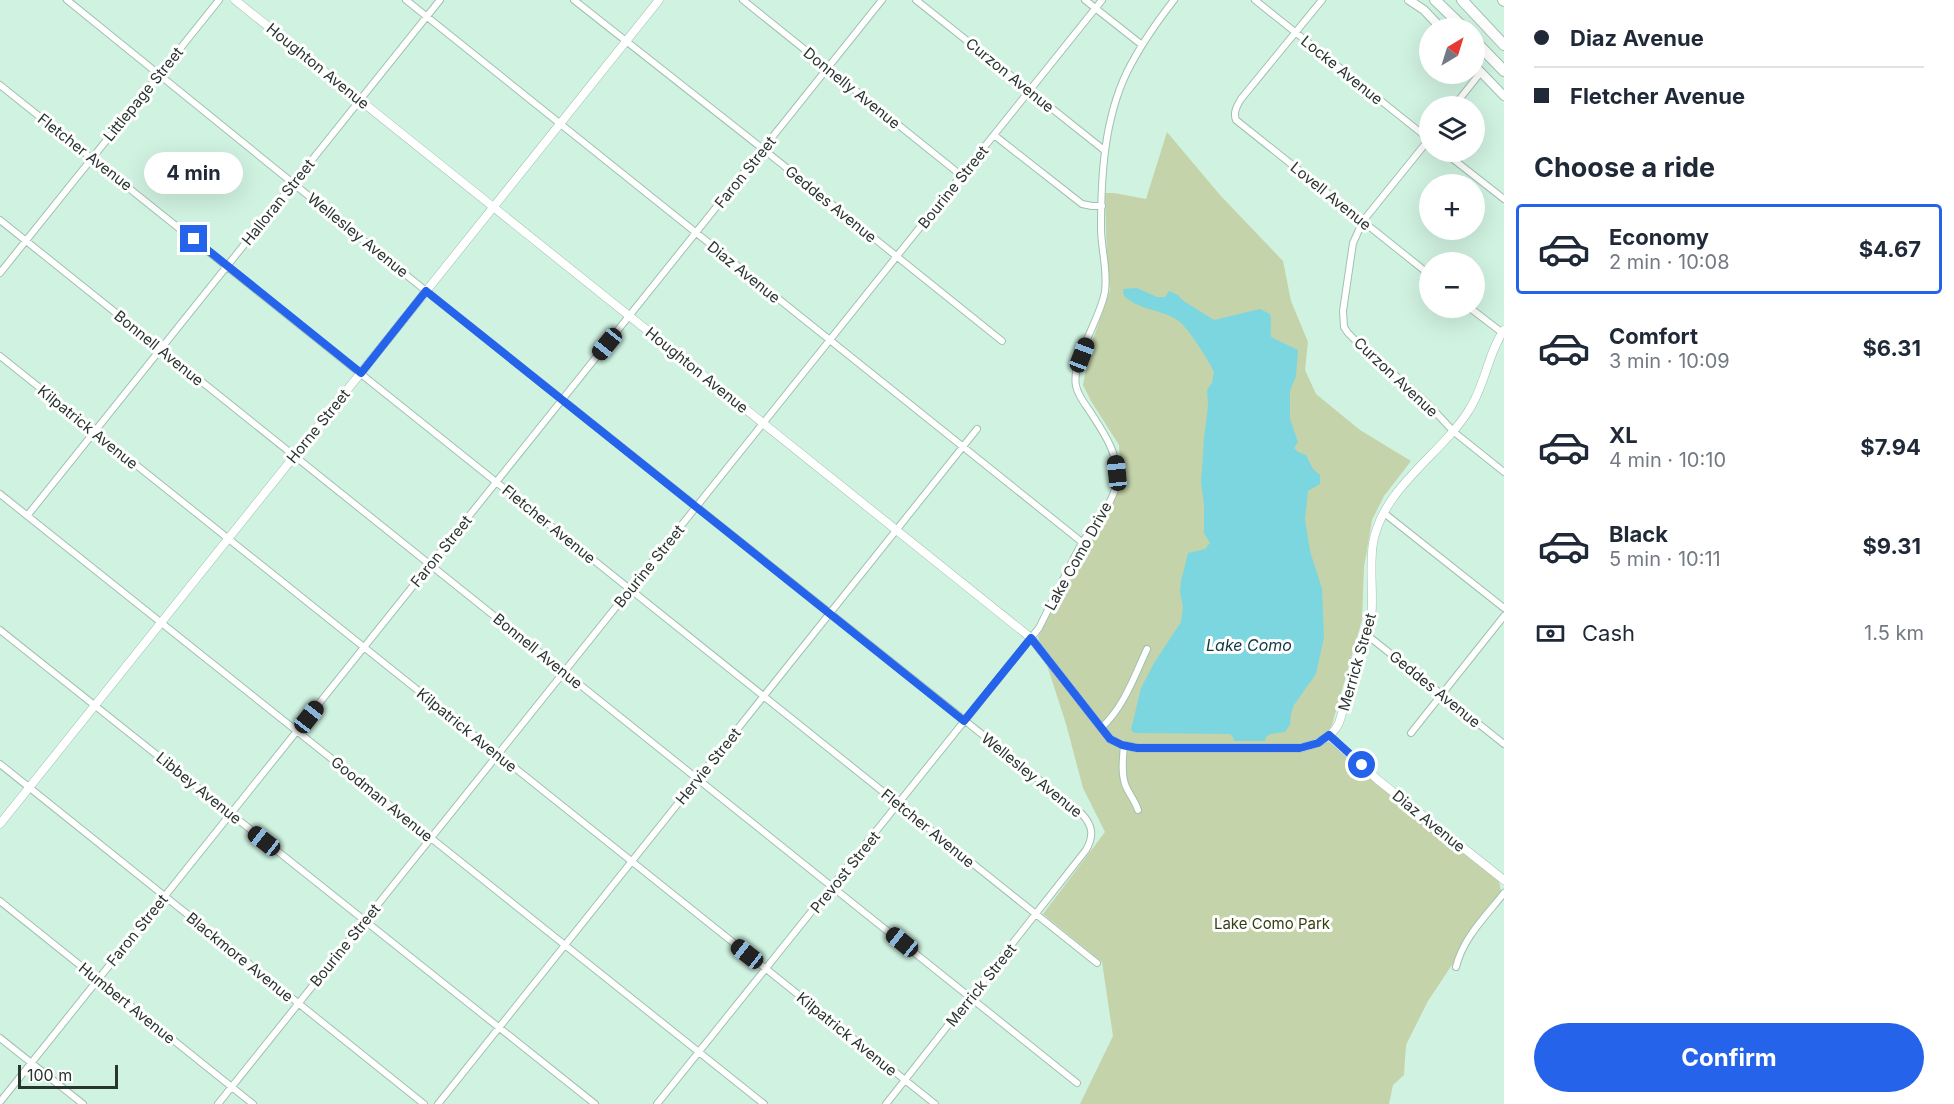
<!DOCTYPE html>
<meta charset="utf-8">
<style>
:root{--surface:#fff;--page:#f6f6f7;--text:#1f2937;--muted:#747a83;--line:#e0e1e3;--accent:#2563eb}
body{margin:0;font-family:Inter,sans-serif;background:var(--page);color:var(--text);height:100vh;display:flex;flex-direction:column;font-size:22px;white-space:nowrap}
*{box-sizing:border-box;margin:0}
p{font-size:20px;color:var(--muted)}
.icon{flex:none;width:33px;height:33px;fill:none;stroke:currentColor;stroke-width:2;stroke-linecap:round;stroke-linejoin:round}
.map{position:relative;flex:1;overflow:hidden}
.details{display:flex;flex-direction:column;background:var(--surface);width:450px}
.details>*{flex:none}
.top-card{display:grid;align-content:center;height:132px;padding:0 30px;background:var(--surface)}
.needle{width:39px;rotate:38deg}
.fabs{position:absolute;left:1419px;top:18px;display:grid;gap:12px}
.fabs a{display:grid;place-items:center;width:66px;height:66px;border-radius:50%;background:var(--surface);box-shadow:0 6px 24px #0002;font-size:30px}
.scale{position:absolute;left:18px;bottom:15px;width:100px;box-sizing:border-box;padding-left:6px;border:3px solid #293630;border-top:0;font-size:16px;line-height:21px;white-space:nowrap;color:#293630;-webkit-text-stroke:4px #fff;paint-order:stroke}
.end{position:absolute;width:27px;height:27px;margin:-14px;border:8px solid #2563eb;background:#fff;box-shadow:0 0 0 3px #fff}
.from{border-radius:50%}
.bubble{position:absolute;height:42px;border-radius:21px;background:var(--surface);box-shadow:0 6px 24px #0002;font-size:20px;font-weight:700;line-height:42px;text-align:center}
.car{position:absolute;width:18px;height:36px;margin:-18px -9px;border-radius:8px;box-shadow:0 0 4px 2px #0007;background:linear-gradient(#222 24%,#8ab4d8 0 40%,#222 0 76%,#8ab4d8 0 86%,#222 0)}
.top-card b{display:flex;align-items:center;gap:21px;height:57px;font-size:22px}
.top-card b+b{border-top:2px solid var(--line)}
.top-card i{width:15px;height:15px;background:var(--text)}
ul{padding:0;list-style:none}
li{display:flex;align-items:center;gap:18px;height:90px;margin:0 12px 9px;padding:0 18px;border:3px solid transparent;border-radius:6px}
li div{flex:1}
li b{display:block;font-size:22px}
li em{font-style:normal;font-weight:700}
li.selected{border-color:var(--accent)}
li>.icon{width:54px;height:54px;stroke-width:1.5}
h2{padding:0 30px;font-size:27px;line-height:72px}
.pay{display:flex;align-items:center;gap:15px;height:66px;padding:0 30px;font-size:22px}
.pay p{margin-inline-start:auto}
.primary-button{display:flex;gap:12px;margin-top:auto;padding:12px 30px}
.primary-button a{flex:1;height:69px;border-radius:36px;background:var(--accent);color:#fff;font-size:24px;font-weight:700;line-height:69px;text-align:center}
main{display:flex;flex:1;min-height:0}
.map>svg:first-child{display:block}
</style>
<main>
<div class="map">
<svg width="1504" height="1104" viewBox="0 0 1504 1104">
<rect width="100%" height="100%" fill="#d0f2e1"/>
<!-- green -->
<path fill="#c4d3aa" d="M 1167,132 L 1220,195 L 1283,261 L 1291,301 L 1308,342 L 1305,370 L 1316,394 L 1360,430 L 1411,461 L 1384,496 L 1372,520 L 1364,567 L 1362,620 L 1329,735 L 1499,881 L 1501,891 L 1428,1001 L 1406,1045 L 1404,1075 L 1393,1085 L 1389,1104 L 1080,1104 L 1113,1036 L 1102,962 L 1043,914 L 1105,832 L 1083,788 L 1066,724 L 1038,637 L 1121,483 L 1119,445 L 1091,401 L 1083,385 L 1089,351 L 1110,290 L 1107,263 L 1105,193 L 1114,193 L 1146,199 Z"/>
<!-- water -->
<path fill="#7cd6e0" d="M 1137,288 L 1157,297 L 1165,297 L 1169,291 L 1178,295 L 1182,300 L 1214,320 L 1260,309 L 1270,314 C 1272,322 1270,329 1271,337 L 1298,350 L 1296,376 L 1290,391 L 1290,419 L 1298,442 L 1294,448 L 1298,452 L 1306,455 L 1313,469 L 1320,475 L 1320,484 L 1308,491 L 1305,519 L 1310,551 L 1322,589 L 1324,637 L 1316,674 L 1294,705 L 1291,714 L 1290,725 L 1285,732 L 1270,734 L 1266,737 L 1265,741 L 1234,741 L 1233,737 L 1230,734 L 1134,733 L 1131,730 L 1141,688 L 1154,663 L 1181,622 L 1183,607 L 1180,592 L 1181,581 L 1188,553 L 1205,549 L 1210,543 L 1204,533 L 1204,504 L 1201,483 L 1204,438 L 1208,406 L 1207,390 L 1212,383 L 1214,372 C 1209,361 1187,325 1176,319 C 1159,309 1139,310 1124,296 L 1123,289 Z"/>
<g fill="none" stroke-linecap="round" stroke-linejoin="round">
<!-- minor casing -->
<g stroke="#a1c1b1" stroke-width="8">
<path id="minor" d="M 67,0 L 426,291 L 1082,814 C 1093,826 1094,836 1086,850 L 886,1104
M 406,0 L 1083,543
M 574,0 L 763,149 L 1002,341
M 743,0 L 962,176
M 916,0 L 1104,150
M 1085,0 L 1142,45
M 1255,0 L 1430,140
M 1322,0 L 1241,99 C 1237,106 1233,112 1236,120 L 1430,275
M 0,85 L 1097,963
M 1454,106 L 1481,72
M 994,135 L 1082,204 L 1092,206 L 1102,206
M 1430,138 L 1363,221 L 1353,243 L 1343,311 L 1344,327 L 1348,333 L 1358,343 L 1427,403 L 1454,432 L 1504,472
M 1444,152 L 1504,199
M 0,220 L 1077,1083
M 0,273 L 219,0
M 1470,308 L 1504,334
M 0,356 L 935,1104
M 0,494 L 764,1104
M 1384,513 L 1504,608
M 27,516 L 440,0
M 0,630 L 595,1104
M 1367,635 L 1504,744
M 1101,728 C 1124,707 1134,677 1147,649
M 1411,733 L 1504,616
M 1124,745 C 1123,758 1121,772 1125,784 C 1128,793 1135,800 1138,810
M 0,764 L 424,1104
M 0,901 L 253,1104
M 1456,967 C 1463,938 1486,916 1504,893
M 0,1038 L 83,1104
M 0,1102 L 882,0
M 218,1104 L 1102,0
M 438,1104 L 977,429
M 657,1104 L 1039,628 C 1053,600 1067,571 1082,543 C 1093,525 1112,506 1116,485 C 1121,456 1104,433 1089,410 C 1084,403 1078,395 1076,386 C 1071,359 1101,319 1105,291 C 1108,270 1101,249 1101,228 C 1101,176 1104,120 1127,72 C 1140,46 1156,23 1174,0"/>
</g>
<!-- tertiary casing -->
<g stroke="#a1c1b1" stroke-width="9">
<path id="tertiary" d="M 235,0 L 1031,638 L 1110,739 L 1122,745 L 1137,748 L 1300,748 C 1317,744 1331,739 1339,723 L 1371,621 C 1374,596 1369,566 1373,543 C 1383,487 1441,455 1469,410 C 1485,386 1488,353 1504,330
M 1329,736 L 1378,780 L 1504,880
M 0,824 L 659,0"/>
</g>
<!-- secondary casing -->
<g stroke="#a1c1b1" stroke-width="10">
<path id="secondary" d="M 1409,0 L 1424,10 L 1441,28
M 1474,65 L 1504,96"/>
</g>
<!-- motorway casing -->
<g stroke="#a1c1b1" stroke-width="12">
<path id="motorway" d="M 1435,0 L 1464,28
M 1462,0 L 1504,45
M 1503,0 L 1504,1
M 1474,40 L 1504,71"/>
</g>
<!-- minor -->
<use href="#minor" stroke="#fff" stroke-width="6"/>
<!-- tertiary -->
<use href="#tertiary" stroke="#fff" stroke-width="8"/>
<!-- secondary -->
<use href="#secondary" stroke="#fff" stroke-width="8"/>
<!-- motorway -->
<use href="#motorway" stroke="#fff" stroke-width="10"/>
</g>
<g fill="none" stroke-linecap="round" stroke-linejoin="round">
<!-- route -->
<path stroke="#2563eb" stroke-width="8" d="M 194,239 L 361,373 L 426,291 L 964,721 L 1031,638 L 1110,739 L 1122,745 L 1137,748 L 1300,748 L 1318,743 L 1329,735 L 1362,765"/>
</g>
<g text-anchor="middle" dominant-baseline="central" stroke-width="6" stroke-linejoin="round" paint-order="stroke">
<!-- street labels -->
<g font-size="15" fill="#293630" stroke="#fff">
<text transform="translate(318 66) rotate(39)">Houghton Avenue</text>
<text transform="translate(1342 70) rotate(39)">Locke Avenue</text>
<text transform="translate(1010 75) rotate(39)">Curzon Avenue</text>
<text transform="translate(852 88) rotate(39)">Donnelly Avenue</text>
<text transform="translate(143 94) rotate(-51)">Littlepage Street</text>
<text transform="translate(85 152) rotate(38)">Fletcher Avenue</text>
<text transform="translate(745 172) rotate(-51)">Faron Street</text>
<text transform="translate(953 187) rotate(-51)">Bourine Street</text>
<text transform="translate(1331 196) rotate(39)">Lovell Avenue</text>
<text transform="translate(278 202) rotate(-51)">Halloran Street</text>
<text transform="translate(831 204) rotate(39)">Geddes Avenue</text>
<text transform="translate(358 235) rotate(39)">Wellesley Avenue</text>
<text transform="translate(744 272) rotate(39)">Diaz Avenue</text>
<text transform="translate(159 348) rotate(39)">Bonnell Avenue</text>
<text transform="translate(697 370) rotate(39)">Houghton Avenue</text>
<text transform="translate(1396 377) rotate(43)">Curzon Avenue</text>
<text transform="translate(318 426) rotate(-51)">Horne Street</text>
<text transform="translate(88 427) rotate(39)">Kilpatrick Avenue</text>
<text transform="translate(549 524) rotate(39)">Fletcher Avenue</text>
<text transform="translate(441 551) rotate(-51)">Faron Street</text>
<text transform="translate(1078 556) rotate(-61)">Lake Como Drive</text>
<text transform="translate(649 566) rotate(-51)">Bourine Street</text>
<text transform="translate(538 651) rotate(39)">Bonnell Avenue</text>
<text transform="translate(1357 662) rotate(-74)">Merrick Street</text>
<text transform="translate(1435 689) rotate(39)">Geddes Avenue</text>
<text transform="translate(467 730) rotate(39)">Kilpatrick Avenue</text>
<text transform="translate(708 766) rotate(-51)">Hervie Street</text>
<text transform="translate(1032 775) rotate(39)">Wellesley Avenue</text>
<text transform="translate(199 788) rotate(39)">Libbey Avenue</text>
<text transform="translate(382 799) rotate(39)">Goodman Avenue</text>
<text transform="translate(1429 821) rotate(39)">Diaz Avenue</text>
<text transform="translate(928 828) rotate(39)">Fletcher Avenue</text>
<text transform="translate(845 872) rotate(-51)">Prevost Street</text>
<text transform="translate(137 930) rotate(-51)">Faron Street</text>
<text transform="translate(345 945) rotate(-51)">Bourine Street</text>
<text transform="translate(240 957) rotate(39)">Blackmore Avenue</text>
<text transform="translate(981 985) rotate(-51)">Merrick Street</text>
<text transform="translate(127 1003) rotate(39)">Humbert Avenue</text>
<text transform="translate(847 1034) rotate(39)">Kilpatrick Avenue</text>
</g>
<!-- park labels -->
<g font-size="15" fill="#323f10" stroke="#fff">
<text x="1272" y="923">Lake Como Park</text>
</g>
<!-- water labels -->
<g font-size="16" font-style="italic" fill="#103b40" stroke="#fff">
<text x="1249" y="645">Lake Como</text>
</g>
</g>
</svg>
<div class="fabs">
<a><svg class="needle" viewBox="-14 -14 28 28"><path d="M0-13l5 13h-10z" fill="#e53935"/><path d="M0 13l5-13h-10z" fill="#747a83"/></svg></a>
<a><svg class="icon" aria-label="layers" viewBox="0 0 24 24"><path d="M12 4l9 5-9 5-9-5zM3 14l9 5 9-5"/></svg></a>
<a>+</a>
<a>−</a>
</div>
<div class="scale">100 m</div>
<i class="end from" style="left:1362px;top:765px"></i>
<i class="end" style="left:194px;top:239px"></i>
<div class="bubble" style="left:144px;top:152px;width:99px">4 min</div>
<i class="car" style="left:607px;top:344px;rotate:219deg"></i>
<i class="car" style="left:1082px;top:355px;rotate:21deg"></i>
<i class="car" style="left:1117px;top:473px;rotate:354deg"></i>
<i class="car" style="left:309px;top:717px;rotate:38deg"></i>
<i class="car" style="left:264px;top:841px;rotate:308deg"></i>
<i class="car" style="left:902px;top:942px;rotate:309deg"></i>
<i class="car" style="left:747px;top:954px;rotate:308deg"></i>
</div>
<section class="details">
<div class="top-card">
<b><i class="from"></i>Diaz Avenue</b>
<b><i></i>Fletcher Avenue</b>
</div>
<h2>Choose a ride</h2>
<ul>
<li class="selected"><svg class="icon" aria-label="car" viewBox="0 0 24 24"><path d="M5 17H2v-5l4-1 3-4h7l3 4 3 1v5h-3M9 17h6M6 11h13"/><circle cx="7" cy="17" r="2"/><circle cx="17" cy="17" r="2"/></svg><div><b>Economy</b><p>2 min · 10:08</p></div><em>$4.67</em></li>
<li><svg class="icon" aria-label="car" viewBox="0 0 24 24"><path d="M5 17H2v-5l4-1 3-4h7l3 4 3 1v5h-3M9 17h6M6 11h13"/><circle cx="7" cy="17" r="2"/><circle cx="17" cy="17" r="2"/></svg><div><b>Comfort</b><p>3 min · 10:09</p></div><em>$6.31</em></li>
<li><svg class="icon" aria-label="car" viewBox="0 0 24 24"><path d="M5 17H2v-5l4-1 3-4h7l3 4 3 1v5h-3M9 17h6M6 11h13"/><circle cx="7" cy="17" r="2"/><circle cx="17" cy="17" r="2"/></svg><div><b>XL</b><p>4 min · 10:10</p></div><em>$7.94</em></li>
<li><svg class="icon" aria-label="car" viewBox="0 0 24 24"><path d="M5 17H2v-5l4-1 3-4h7l3 4 3 1v5h-3M9 17h6M6 11h13"/><circle cx="7" cy="17" r="2"/><circle cx="17" cy="17" r="2"/></svg><div><b>Black</b><p>5 min · 10:11</p></div><em>$9.31</em></li>
</ul>
<div class="pay"><svg class="icon" aria-label="cash" viewBox="0 0 24 24"><path d="M3 7h18v10H3z"/><circle cx="12" cy="12" r="2"/></svg>Cash<p>1.5 km</p></div>
<div class="primary-button"><a>Confirm</a></div>
</section>
</main>
